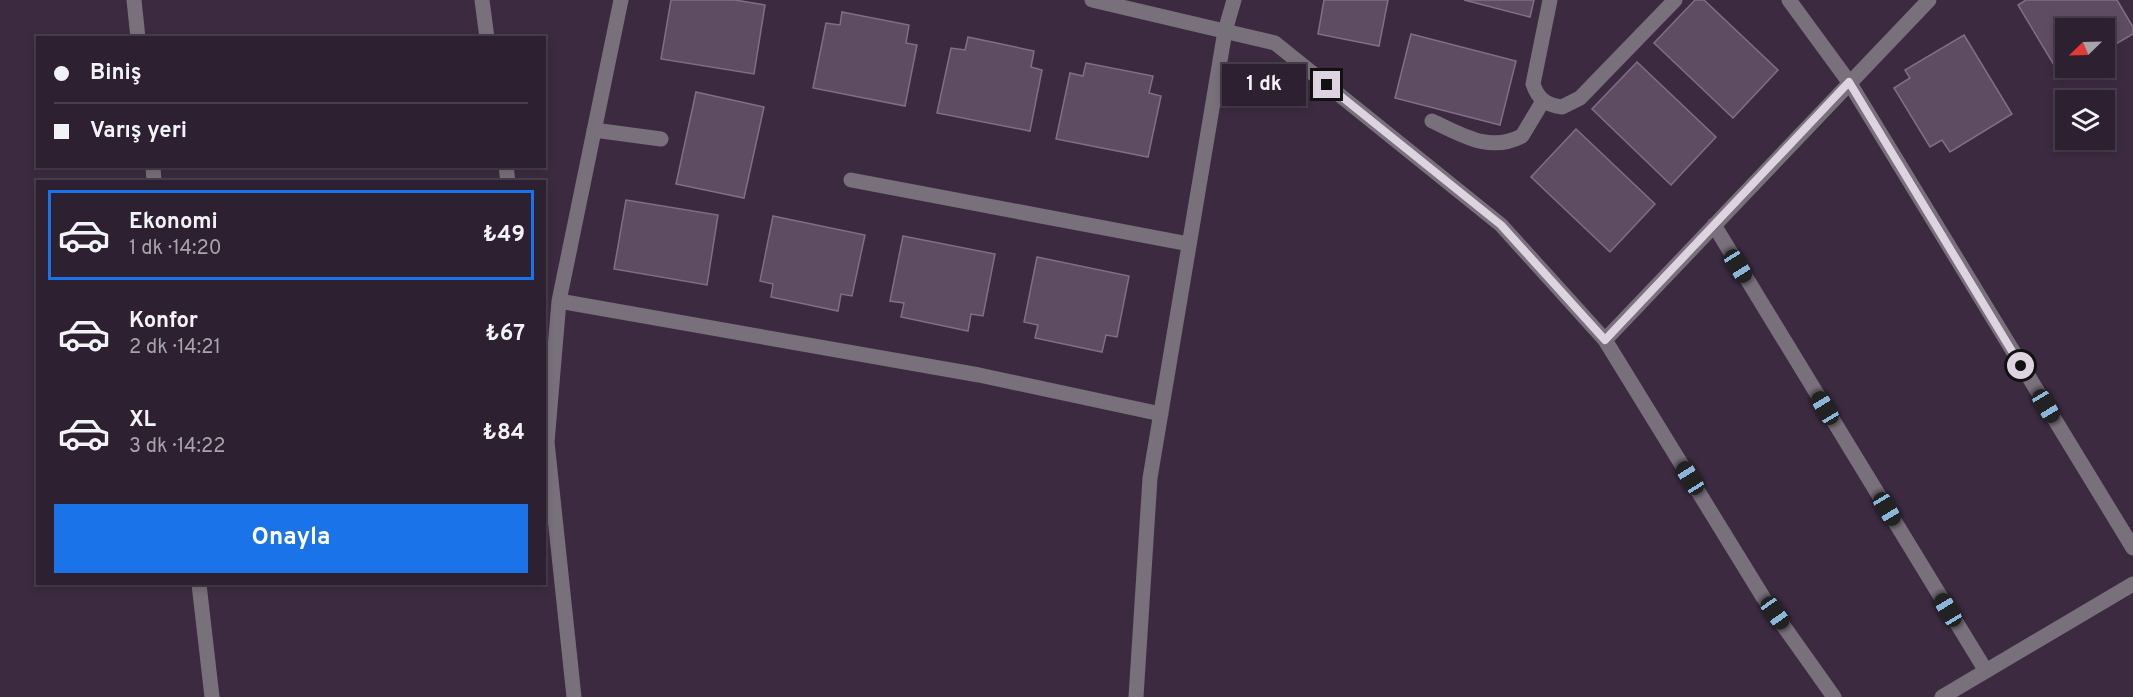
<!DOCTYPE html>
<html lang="tr">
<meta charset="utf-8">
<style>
:root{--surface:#2d2030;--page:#392d3c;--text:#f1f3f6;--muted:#a7a3ab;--line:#483e4c;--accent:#1a73e8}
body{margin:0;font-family:Overpass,sans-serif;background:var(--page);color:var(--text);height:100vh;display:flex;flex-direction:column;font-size:22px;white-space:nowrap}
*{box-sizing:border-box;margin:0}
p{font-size:20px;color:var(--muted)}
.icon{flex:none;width:33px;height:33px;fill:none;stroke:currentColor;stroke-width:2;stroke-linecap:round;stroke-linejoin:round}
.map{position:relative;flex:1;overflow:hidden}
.drawer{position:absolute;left:36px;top:180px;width:510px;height:405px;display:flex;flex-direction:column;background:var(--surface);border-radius:0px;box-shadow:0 3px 9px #0003,0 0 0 2px var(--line)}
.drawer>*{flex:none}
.hud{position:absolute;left:36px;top:36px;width:510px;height:132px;border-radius:0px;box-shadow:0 3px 9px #0003,0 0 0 2px var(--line);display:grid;align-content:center;height:132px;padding:0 18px;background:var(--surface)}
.needle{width:39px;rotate:247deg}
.tools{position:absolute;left:2055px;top:18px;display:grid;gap:12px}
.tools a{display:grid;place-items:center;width:60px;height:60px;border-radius:0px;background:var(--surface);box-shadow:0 3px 9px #0003,0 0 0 2px var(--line);font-size:30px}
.end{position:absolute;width:27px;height:27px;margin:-14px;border:8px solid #ded3e1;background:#111;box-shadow:0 0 0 3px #111}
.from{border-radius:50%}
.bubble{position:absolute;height:42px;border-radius:0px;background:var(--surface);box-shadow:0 3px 9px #0003,0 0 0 2px var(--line);font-size:20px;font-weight:700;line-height:42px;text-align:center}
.car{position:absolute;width:18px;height:36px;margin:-18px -9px;border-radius:8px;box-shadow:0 0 4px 2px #0007;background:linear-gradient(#222 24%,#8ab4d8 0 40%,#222 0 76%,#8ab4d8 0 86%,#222 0)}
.hud b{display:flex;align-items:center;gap:21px;height:57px;font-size:22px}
.hud b+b{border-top:2px solid var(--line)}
.hud i{width:15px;height:15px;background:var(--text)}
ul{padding:10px 0 0;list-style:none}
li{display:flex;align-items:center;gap:18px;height:90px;margin:0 12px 9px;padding:0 6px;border:3px solid transparent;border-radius:0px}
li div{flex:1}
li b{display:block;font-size:22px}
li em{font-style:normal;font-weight:700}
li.active{border-color:var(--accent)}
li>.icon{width:54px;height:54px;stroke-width:1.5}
.button{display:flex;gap:12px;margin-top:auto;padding:12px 18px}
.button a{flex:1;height:69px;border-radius:0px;background:var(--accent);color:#fff;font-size:24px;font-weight:700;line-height:69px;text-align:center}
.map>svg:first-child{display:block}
</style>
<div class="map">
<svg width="2133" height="697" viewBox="0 0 2133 697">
<rect width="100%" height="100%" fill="#3c2b40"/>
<!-- building -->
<path fill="#5e4c63" stroke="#816e87" stroke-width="1.5" d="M 671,0 L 735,0 L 765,5 L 754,74 L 661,59 Z
M 1324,0 L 1388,0 L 1379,46 L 1318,34 Z
M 1464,0 L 1534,0 L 1530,17 Z
M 1695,0 L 1704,0 L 1778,70 L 1733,118 L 1654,43 Z
M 2026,0 L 2117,0 L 2133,27 L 2133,34 L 2104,51 L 2104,28 L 2066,28 L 2066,58 L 2054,65 L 2018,5 Z
M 842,12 L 909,25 L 906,43 L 917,45 L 905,106 L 813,88 L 826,23 L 840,25 Z
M 1411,34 L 1516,61 L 1500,125 L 1395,98 Z
M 1964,35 L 2012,114 L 1950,152 L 1942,140 L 1930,147 L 1894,88 L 1910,78 L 1905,70 Z
M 968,37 L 1034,51 L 1031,67 L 1042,70 L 1030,131 L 937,113 L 951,48 L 965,50 Z
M 1637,62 L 1716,137 L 1671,185 L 1592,109 Z
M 1086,63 L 1153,76 L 1149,93 L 1161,96 L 1148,157 L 1056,139 L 1070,73 L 1083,76 Z
M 696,92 L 764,107 L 744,198 L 676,184 Z
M 1576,129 L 1655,204 L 1610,252 L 1531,177 Z
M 626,200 L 718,215 L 707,285 L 614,269 Z
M 773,216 L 865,235 L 852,296 L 841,294 L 838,311 L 771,297 L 773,284 L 760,281 Z
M 903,236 L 995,254 L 983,316 L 971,314 L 968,331 L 901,317 L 904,303 L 890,301 Z
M 1037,257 L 1129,276 L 1117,337 L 1106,335 L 1102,352 L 1035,338 L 1038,325 L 1024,322 Z"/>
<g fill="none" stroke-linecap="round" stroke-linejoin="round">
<!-- minor -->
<path stroke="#78707b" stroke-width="15" d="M 134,0 L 138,38
M 482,0 L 487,38
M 1092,0 L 1275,43 L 1501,225 L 1605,340 L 1763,597 L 1834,697
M 1550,0 L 1533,84 C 1538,99 1546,105 1562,107 L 1580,98 L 1675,0
M 1789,0 L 1849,82 L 2133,548
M 1432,121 C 1463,135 1489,153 1522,136 L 1543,101
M 594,130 L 661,139
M 153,166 L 154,182
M 506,166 L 508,182
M 851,180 L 1189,244
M 1714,225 L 1986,671
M 559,301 L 979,375 L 1161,414
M 1605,340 L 1929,0
M 199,584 L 212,697
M 574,697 L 547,442 L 559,301 L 621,0
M 1136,697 L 1150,478 L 1225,31 L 1234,0
M 1942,697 L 2133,584"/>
</g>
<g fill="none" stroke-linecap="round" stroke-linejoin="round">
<!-- route -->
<path stroke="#ded3e1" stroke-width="8" d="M 1327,85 L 1501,225 L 1605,340 L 1849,82 L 2021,366"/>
</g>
</svg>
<div class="tools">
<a><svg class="needle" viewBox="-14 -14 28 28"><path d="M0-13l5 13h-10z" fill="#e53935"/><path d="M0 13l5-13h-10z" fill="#a7a3ab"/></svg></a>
<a><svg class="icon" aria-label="layers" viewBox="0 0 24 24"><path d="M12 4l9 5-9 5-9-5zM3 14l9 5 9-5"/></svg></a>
</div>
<i class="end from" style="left:2021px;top:366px"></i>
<i class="end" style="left:1327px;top:85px"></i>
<div class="bubble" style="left:1222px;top:64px;width:84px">1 dk</div>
<i class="car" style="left:1738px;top:266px;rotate:148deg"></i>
<i class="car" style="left:2046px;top:406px;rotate:149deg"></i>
<i class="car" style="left:1825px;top:408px;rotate:329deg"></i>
<i class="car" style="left:1690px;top:478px;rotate:328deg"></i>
<i class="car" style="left:1887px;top:509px;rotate:149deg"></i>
<i class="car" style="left:1948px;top:610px;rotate:329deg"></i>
<i class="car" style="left:1775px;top:613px;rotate:145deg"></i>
<div class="hud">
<b><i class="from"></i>Biniş</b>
<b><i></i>Varış yeri</b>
</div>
<section class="drawer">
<ul>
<li class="active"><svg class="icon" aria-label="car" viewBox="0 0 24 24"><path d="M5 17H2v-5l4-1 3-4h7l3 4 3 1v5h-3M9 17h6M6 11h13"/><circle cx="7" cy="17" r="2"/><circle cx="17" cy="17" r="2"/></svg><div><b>Ekonomi</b><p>1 dk · 14:20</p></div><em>₺49</em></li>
<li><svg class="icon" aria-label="car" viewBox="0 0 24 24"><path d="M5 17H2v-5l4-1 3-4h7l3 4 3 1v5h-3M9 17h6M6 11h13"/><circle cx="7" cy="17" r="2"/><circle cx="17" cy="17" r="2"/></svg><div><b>Konfor</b><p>2 dk · 14:21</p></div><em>₺67</em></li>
<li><svg class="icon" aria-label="car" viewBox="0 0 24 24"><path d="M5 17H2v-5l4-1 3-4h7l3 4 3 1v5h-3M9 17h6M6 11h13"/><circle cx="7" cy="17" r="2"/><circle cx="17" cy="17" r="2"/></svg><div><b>XL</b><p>3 dk · 14:22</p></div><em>₺84</em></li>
</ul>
<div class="button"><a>Onayla</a></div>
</section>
</div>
